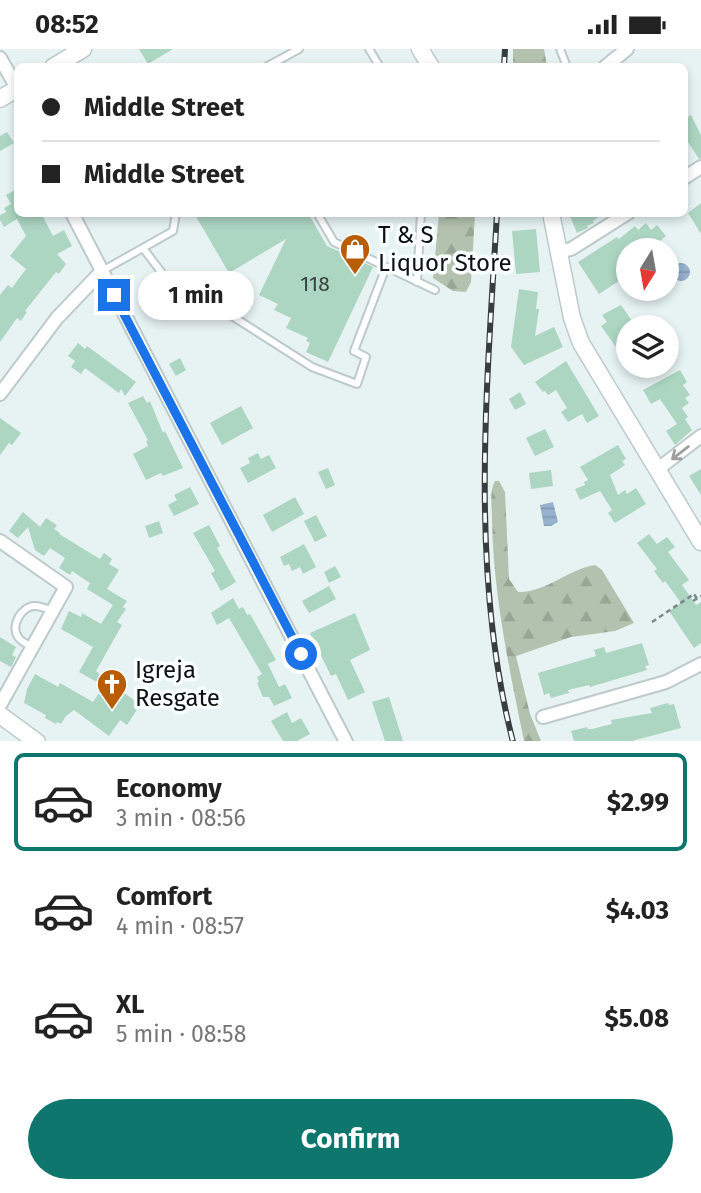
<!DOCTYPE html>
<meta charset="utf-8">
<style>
:root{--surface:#fff;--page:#f6f6f6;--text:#222;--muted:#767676;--line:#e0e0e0;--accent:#0f766e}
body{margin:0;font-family:"Fira Sans",sans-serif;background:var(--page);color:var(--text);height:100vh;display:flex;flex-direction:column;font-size:26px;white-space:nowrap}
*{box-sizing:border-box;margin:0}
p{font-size:23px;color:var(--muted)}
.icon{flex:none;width:38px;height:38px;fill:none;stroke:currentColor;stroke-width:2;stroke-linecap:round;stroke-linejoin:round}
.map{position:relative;height:692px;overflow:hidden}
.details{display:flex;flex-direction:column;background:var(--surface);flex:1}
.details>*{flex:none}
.banner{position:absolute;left:14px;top:14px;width:674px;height:154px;border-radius:10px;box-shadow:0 4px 10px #0003;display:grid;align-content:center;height:154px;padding:0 28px;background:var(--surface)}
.needle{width:46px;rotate:191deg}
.buttons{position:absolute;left:616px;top:189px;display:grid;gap:14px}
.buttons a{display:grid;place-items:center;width:63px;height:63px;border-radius:50%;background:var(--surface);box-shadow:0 4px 10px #0003;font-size:35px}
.end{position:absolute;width:32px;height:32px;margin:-16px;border:9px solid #1a73e8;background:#fff;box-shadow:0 0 0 4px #fff}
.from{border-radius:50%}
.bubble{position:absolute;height:49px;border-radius:24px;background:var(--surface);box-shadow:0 4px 10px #0003;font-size:23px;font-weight:700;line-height:49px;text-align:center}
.banner b{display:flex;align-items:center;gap:24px;height:66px;font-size:26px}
.banner b+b{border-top:2px solid var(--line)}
.banner i{width:18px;height:18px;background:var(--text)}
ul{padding:12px 0 0;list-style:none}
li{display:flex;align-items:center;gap:21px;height:98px;margin:0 14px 10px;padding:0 14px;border:4px solid transparent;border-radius:10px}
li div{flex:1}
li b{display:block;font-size:26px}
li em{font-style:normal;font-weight:700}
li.active{border-color:var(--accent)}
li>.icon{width:63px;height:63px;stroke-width:1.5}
.action{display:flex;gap:14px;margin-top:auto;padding:14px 28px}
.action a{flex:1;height:80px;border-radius:42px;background:var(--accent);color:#fff;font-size:28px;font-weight:700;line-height:80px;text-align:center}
.status{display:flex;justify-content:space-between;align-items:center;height:49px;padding:0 35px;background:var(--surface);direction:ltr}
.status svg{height:19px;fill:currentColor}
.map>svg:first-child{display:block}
</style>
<div class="status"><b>08:52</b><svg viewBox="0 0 49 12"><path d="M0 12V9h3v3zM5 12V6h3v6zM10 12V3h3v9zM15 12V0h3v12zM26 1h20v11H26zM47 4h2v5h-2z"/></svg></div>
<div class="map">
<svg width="701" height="693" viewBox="0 0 701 693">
<defs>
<pattern id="forest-firs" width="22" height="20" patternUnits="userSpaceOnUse" patternTransform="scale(1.75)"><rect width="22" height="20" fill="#b3c2ae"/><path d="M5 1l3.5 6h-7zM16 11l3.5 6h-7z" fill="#99a695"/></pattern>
<pattern id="water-rules" width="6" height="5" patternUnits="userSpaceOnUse" patternTransform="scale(1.75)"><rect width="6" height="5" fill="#97b2ce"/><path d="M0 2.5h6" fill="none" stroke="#8198b0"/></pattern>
</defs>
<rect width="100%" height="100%" fill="#e7f3f3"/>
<!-- forest -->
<path fill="url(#forest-firs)" d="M 513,0 L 544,0 L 547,17 L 513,17 Z
M 439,165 L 475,165 L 471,233 L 466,243 L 453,242 L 433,229 Z
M 495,432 L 499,432 L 505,443 L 509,530 L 518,543 C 546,544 568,520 595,516 L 602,521 L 634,574 L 615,582 L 571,588 L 516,607 L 530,665 L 541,692 L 524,692 C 509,618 493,545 492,469 C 492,456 489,443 495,432 Z"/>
<!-- water -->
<path fill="url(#water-rules)" d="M672 223a9 9 0 1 1 18 0a9 9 0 1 1-18 0Z
M 553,453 L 558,473 L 551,477 L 544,477 L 540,456 Z"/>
<!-- building -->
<path fill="#acd5c2" d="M 139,0 L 173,0 L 148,15 Z
M 691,66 L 701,86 L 701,109 L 699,110 L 684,87 L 684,70 Z
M 7,83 L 14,94 L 0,102 L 0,87 Z
M 18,139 L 18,164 L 41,164 L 53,187 L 64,181 L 72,197 L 57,205 L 66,215 L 59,225 L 56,223 L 25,262 L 27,263 L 21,272 L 17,269 L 0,293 L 0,246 L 8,236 L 12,239 L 26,220 L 10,207 L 26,187 L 17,170 L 4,178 L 0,171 L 0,166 L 6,163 L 4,159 L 11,155 L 6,146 Z
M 701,154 L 701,185 L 688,164 Z
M 194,164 L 308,164 L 327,197 L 373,218 L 328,313 L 306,303 L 310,294 L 306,292 L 308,289 L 286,279 L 291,269 L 274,261 L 278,255 L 259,246 L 286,190 L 229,224 Z
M 575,164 L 604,164 L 593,172 L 594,174 L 587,177 L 588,179 L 577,184 L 570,167 Z
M 646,174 L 651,181 L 657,176 L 666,187 L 654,197 L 652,194 L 640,201 L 628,201 L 628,226 L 599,245 L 578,213 L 617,188 L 619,190 L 635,177 L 638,181 Z
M 536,180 L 540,223 L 516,225 L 512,182 Z
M 519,240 L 538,243 L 536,260 L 539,260 L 535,287 L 554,278 L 563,298 L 524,316 L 511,298 Z
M 621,256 L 636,278 L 628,278 L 628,315 L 601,277 L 607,273 L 602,266 Z
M 78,294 L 85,300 L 87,297 L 136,333 L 125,347 L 121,340 L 119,344 L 85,319 L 81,325 L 71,318 L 75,312 L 68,307 Z
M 180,309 L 186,321 L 176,327 L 169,315 Z
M 566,312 L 599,367 L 587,374 L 582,365 L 568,373 L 561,363 L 567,359 L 556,341 L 548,346 L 545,342 L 543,343 L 535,333 Z
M 680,321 L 687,333 L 683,336 L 690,346 L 685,349 L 689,354 L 682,359 L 688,368 L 685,370 L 692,381 L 675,396 L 666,382 L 677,375 L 660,350 L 651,355 L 643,341 Z
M 520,343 L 526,355 L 515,361 L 509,350 Z
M 143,347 L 147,354 L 150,352 L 163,384 L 165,382 L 183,419 L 163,427 L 161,424 L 146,431 L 133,405 L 148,397 L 146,392 L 148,391 L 128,354 Z
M 241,357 L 253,379 L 222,396 L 210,374 Z
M 0,369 L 21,384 L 12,396 L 9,394 L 0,406 Z
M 545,380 L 554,398 L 535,407 L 526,389 Z
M 618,396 L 626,410 L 622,412 L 625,416 L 610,426 L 618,446 L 625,441 L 627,445 L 636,439 L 646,455 L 615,474 L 608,464 L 612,461 L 600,442 L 580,451 L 575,440 L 585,436 L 584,433 L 588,431 L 580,418 Z
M 258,404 L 261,410 L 269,406 L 276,419 L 248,434 L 240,419 L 250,414 L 248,409 Z
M 328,419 L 335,436 L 326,440 L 318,423 Z
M 701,420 L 701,446 L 689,427 Z
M 551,421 L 553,437 L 531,440 L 529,424 Z
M 190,438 L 199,455 L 174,467 L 168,456 L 177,451 L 174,446 Z
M 295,448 L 304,465 L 272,483 L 263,466 Z
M 23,463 L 40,478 L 46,469 L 57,476 L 54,480 L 60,484 L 59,485 L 100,510 L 104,504 L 112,510 L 109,515 L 119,521 L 107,540 L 127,552 L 123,558 L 126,560 L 117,573 L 122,576 L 96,622 L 140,656 L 127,676 L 120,671 L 109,687 L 74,661 L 66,667 L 61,675 L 57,673 L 56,675 L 45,669 L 46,666 L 24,654 L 27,640 L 35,625 L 58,638 L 60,634 L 93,653 L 104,637 L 79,623 L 93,598 L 61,580 L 69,562 L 81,568 L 82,564 L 101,575 L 113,556 L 87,540 L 90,534 L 72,522 L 70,526 L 59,519 L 65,509 L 50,499 L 44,507 L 35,501 L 28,478 L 18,489 L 9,482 Z
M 316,466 L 327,487 L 315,493 L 304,472 Z
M 159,472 L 163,484 L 149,489 L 145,477 Z
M 209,476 L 220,497 L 217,499 L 236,533 L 221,542 L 211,524 L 215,522 L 193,484 Z
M 649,485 L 657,495 L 667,488 L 675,498 L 668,503 L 689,531 L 682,536 L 696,556 L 701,553 L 701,594 L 694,599 L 669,562 L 681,554 L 665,532 L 663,534 L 654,522 L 657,520 L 637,494 Z
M 304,495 L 316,518 L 303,525 L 300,518 L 292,522 L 289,515 L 284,517 L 280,508 Z
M 335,517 L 341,528 L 329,534 L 324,523 Z
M 329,537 L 336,550 L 309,564 L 302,552 Z
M 233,549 L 239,560 L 243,558 L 247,566 L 250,565 L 276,611 L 268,615 L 279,638 L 285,635 L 292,649 L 274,657 L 269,648 L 263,648 L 257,634 L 259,633 L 257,628 L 262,625 L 229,569 L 217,576 L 211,564 Z
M 355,564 L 370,601 L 350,611 L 365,643 L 348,651 L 336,625 L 331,627 L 310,584 Z
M 0,588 L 16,598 L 12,606 L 16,608 L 11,618 L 0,612 Z
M 642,594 L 649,616 L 645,617 L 647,621 L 590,638 L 589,636 L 568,641 L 569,644 L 551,649 L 549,644 L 544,646 L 538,624 L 596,607 L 594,601 L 604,598 L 606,604 Z
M 389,648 L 403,692 L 385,692 L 372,653 Z
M 668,654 L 669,656 L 674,655 L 681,679 L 632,692 L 574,692 L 571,682 L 587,678 L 588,680 L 592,680 L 612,675 L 611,671 L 652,664 L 650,659 Z
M 287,663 L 292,674 L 301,669 L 310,685 L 297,692 L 283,692 L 271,672 Z"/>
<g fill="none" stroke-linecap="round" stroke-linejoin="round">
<!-- lane casing -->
<g stroke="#becaca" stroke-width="10">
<path id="lane" d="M 369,0 L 380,18
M 560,0 L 567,18
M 266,18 L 299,0
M 317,164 L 334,193 L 435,241
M 143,199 L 180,248 L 229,265 L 312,318 L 357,335 L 366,308 L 354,302 L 386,218
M 102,222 L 173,182 L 176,164
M 417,233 L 421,164
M 33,598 C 27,595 21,593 18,588 C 10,576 22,557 35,557 C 41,557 47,560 53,562"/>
</g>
<!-- street casing -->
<g stroke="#becaca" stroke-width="16">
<path id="street" d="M 0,9 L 17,39 L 18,46
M 605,18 L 627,0
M 684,129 L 701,118
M 72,164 L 346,693
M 558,203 L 571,200 L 628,164
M 0,345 L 57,269 L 102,222
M 658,420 L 701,387
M 0,492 L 66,538 L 0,656
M 543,668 L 666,633 L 701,615"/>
</g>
<!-- secondary casing -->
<g stroke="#becaca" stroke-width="19">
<path id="secondary" d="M 420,0 L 431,18
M 53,18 L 83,0
M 0,50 L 18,39
M 551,164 L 572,269 L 581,294 L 701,493
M 0,666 L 37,693"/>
</g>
<!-- path -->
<path stroke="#7f8888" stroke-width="2.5" stroke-dasharray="5 3.5" stroke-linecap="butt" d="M 693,552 L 701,547
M 652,573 L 694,545 L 697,550"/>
<!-- lane -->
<use href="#lane" stroke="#fff" stroke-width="6"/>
<!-- street -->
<use href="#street" stroke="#fff" stroke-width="12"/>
<!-- secondary -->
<use href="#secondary" stroke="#fff" stroke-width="16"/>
<!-- rail casing -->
<g stroke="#383e3e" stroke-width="6">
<path id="rail" d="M 504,18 L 505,0
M 497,164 C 487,337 469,523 513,693"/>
</g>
<!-- rail -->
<use href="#rail" stroke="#faffff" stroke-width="3.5" stroke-dasharray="10" stroke-linecap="butt"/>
</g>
<!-- one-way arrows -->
<defs><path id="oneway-shaft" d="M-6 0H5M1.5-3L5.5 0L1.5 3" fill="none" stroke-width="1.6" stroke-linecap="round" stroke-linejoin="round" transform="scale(1.75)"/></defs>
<use stroke="#9ea0a0" href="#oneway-shaft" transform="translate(680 404) rotate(142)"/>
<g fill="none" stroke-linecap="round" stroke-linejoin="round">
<!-- route -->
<path stroke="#1a73e8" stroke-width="9" d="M 114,246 L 301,605"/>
</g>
<!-- icons -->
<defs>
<g id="shop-pin" transform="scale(1.575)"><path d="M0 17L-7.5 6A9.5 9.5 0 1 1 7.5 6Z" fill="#b95d05" stroke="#faffff"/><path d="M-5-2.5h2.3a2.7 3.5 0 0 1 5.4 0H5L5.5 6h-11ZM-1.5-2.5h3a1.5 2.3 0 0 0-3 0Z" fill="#fff"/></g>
<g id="church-pin" transform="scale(1.575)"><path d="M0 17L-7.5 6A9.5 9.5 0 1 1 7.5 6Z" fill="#b95d05" stroke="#faffff"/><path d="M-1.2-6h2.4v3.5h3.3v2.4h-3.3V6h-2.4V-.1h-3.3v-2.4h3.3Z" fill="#fff"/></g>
</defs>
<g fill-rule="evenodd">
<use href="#shop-pin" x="355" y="200"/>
<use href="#church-pin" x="112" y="635"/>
</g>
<g text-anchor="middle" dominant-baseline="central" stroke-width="7" stroke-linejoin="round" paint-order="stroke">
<!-- number labels -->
<g font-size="21" fill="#35423d">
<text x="315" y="235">118</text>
</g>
<!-- poi labels -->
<g font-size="24" fill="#0d1111" stroke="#faffff" text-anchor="start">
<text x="378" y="186">T &amp; S<tspan x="378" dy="28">Liquor Store</tspan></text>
<text x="135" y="621">Igreja<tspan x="135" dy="28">Resgate</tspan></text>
</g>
</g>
</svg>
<div class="buttons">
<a><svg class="needle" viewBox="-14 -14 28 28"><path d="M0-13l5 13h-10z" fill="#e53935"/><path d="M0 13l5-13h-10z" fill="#767676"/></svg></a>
<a><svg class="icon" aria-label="layers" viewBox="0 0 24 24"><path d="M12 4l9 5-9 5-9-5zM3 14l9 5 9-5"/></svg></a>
</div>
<i class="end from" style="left:301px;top:605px"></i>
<i class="end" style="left:114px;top:246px"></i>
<div class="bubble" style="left:138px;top:222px;width:116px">1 min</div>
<div class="banner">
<b><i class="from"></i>Middle Street</b>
<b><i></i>Middle Street</b>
</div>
</div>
<section class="details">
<ul>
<li class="active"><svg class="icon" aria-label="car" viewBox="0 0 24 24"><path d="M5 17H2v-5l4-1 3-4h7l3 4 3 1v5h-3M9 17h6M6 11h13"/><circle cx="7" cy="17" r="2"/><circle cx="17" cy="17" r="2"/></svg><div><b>Economy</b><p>3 min · 08:56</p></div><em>$2.99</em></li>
<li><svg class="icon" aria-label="car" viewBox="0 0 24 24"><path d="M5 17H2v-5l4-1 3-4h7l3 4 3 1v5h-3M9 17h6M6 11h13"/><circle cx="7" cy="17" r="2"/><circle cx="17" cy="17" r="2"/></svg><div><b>Comfort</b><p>4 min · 08:57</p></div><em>$4.03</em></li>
<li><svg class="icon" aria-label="car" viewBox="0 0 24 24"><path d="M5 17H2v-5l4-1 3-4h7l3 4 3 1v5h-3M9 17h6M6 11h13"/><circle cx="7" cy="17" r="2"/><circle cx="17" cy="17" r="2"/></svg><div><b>XL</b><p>5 min · 08:58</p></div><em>$5.08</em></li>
</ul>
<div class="action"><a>Confirm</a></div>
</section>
